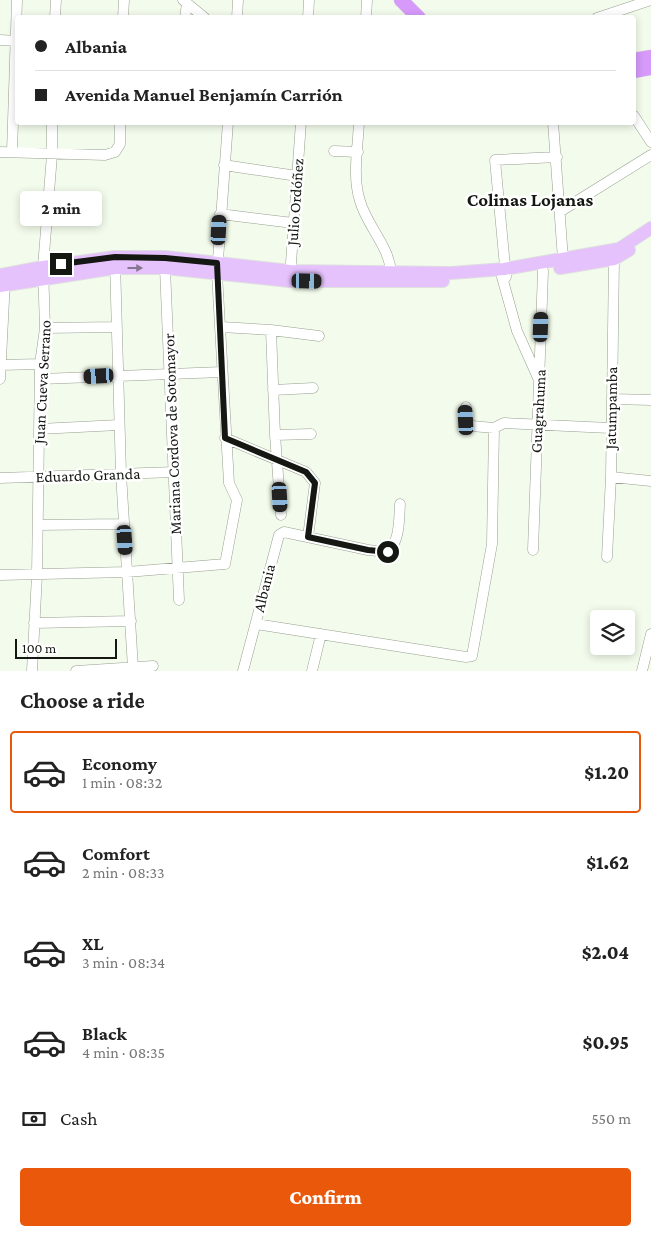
<!DOCTYPE html>
<meta charset="utf-8">
<style>
:root{--surface:#fff;--page:#f2f2f2;--text:#222;--muted:#767676;--line:#e0e0e0;--accent:#ea580c}
body{margin:0;font-family:"Crimson Pro",serif;background:var(--page);color:var(--text);height:100vh;display:flex;flex-direction:column;font-size:19px;white-space:nowrap}
*{box-sizing:border-box;margin:0}
p{font-size:16px;color:var(--muted)}
.icon{flex:none;width:28px;height:28px;fill:none;stroke:currentColor;stroke-width:2;stroke-linecap:round;stroke-linejoin:round}
.map{position:relative;height:671px;overflow:hidden}
.side{display:flex;flex-direction:column;background:var(--surface);flex:1}
.side>*{flex:none}
.guide{position:absolute;left:15px;top:15px;width:621px;height:110px;border-radius:5px;box-shadow:0 2px 8px #0003;display:grid;align-content:center;height:110px;padding:0 20px;background:var(--surface)}
.tools{position:absolute;left:590px;top:610px;display:grid;gap:10px}
.tools a{display:grid;place-items:center;width:45px;height:45px;border-radius:5px;background:var(--surface);box-shadow:0 2px 8px #0003;font-size:25px}
.scale{position:absolute;left:15px;bottom:12px;width:102px;box-sizing:border-box;padding-left:5px;border:2px solid #141712;border-top:0;font-size:14px;line-height:18px;white-space:nowrap;color:#141712;-webkit-text-stroke:4px #fff;paint-order:stroke}
.end{position:absolute;width:22px;height:22px;margin:-11px;border:6px solid #141712;background:#fff;box-shadow:0 0 0 2px #fff}
.from{border-radius:50%}
.bubble{position:absolute;height:35px;border-radius:5px;background:var(--surface);box-shadow:0 2px 8px #0003;font-size:16px;font-weight:800;line-height:35px;text-align:center}
.car{position:absolute;width:15px;height:30px;margin:-15px -8px;border-radius:6px;box-shadow:0 0 4px 1px #0007;background:linear-gradient(#222 24%,#8ab4d8 0 40%,#222 0 76%,#8ab4d8 0 86%,#222 0)}
.guide b{display:flex;align-items:center;gap:18px;height:48px;font-size:19px}
.guide b+b{border-top:1px solid var(--line)}
.guide i{width:12px;height:12px;background:var(--text)}
ul{padding:0;list-style:none}
li{display:flex;align-items:center;gap:15px;height:82px;margin:0 10px 8px;padding:0 10px;border:2px solid transparent;border-radius:5px}
li div{flex:1}
li b{display:block;font-size:19px}
li em{font-style:normal;font-weight:800}
li.current{border-color:var(--accent)}
li>.icon{width:45px;height:45px;stroke-width:1.5}
h2{padding:0 20px;font-size:22px;line-height:60px}
.pay{display:flex;align-items:center;gap:12px;height:55px;padding:0 20px;font-size:19px}
.pay p{margin-inline-start:auto}
.action{display:flex;gap:10px;margin-top:auto;padding:10px 20px}
.action a{flex:1;height:58px;border-radius:5px;background:var(--accent);color:#fff;font-size:20px;font-weight:800;line-height:58px;text-align:center}
.map>svg:first-child{display:block}
</style>
<div class="map">
<svg width="651" height="671" viewBox="0 0 651 671">
<rect width="100%" height="100%" fill="#f3fcec"/>
<g fill="none" stroke-linecap="round" stroke-linejoin="round">
<!-- minor casing -->
<g stroke="#979f90" stroke-width="11">
<path id="minor" d="M 183,0 L 205,18
M 55,18 L 56,0
M 123,18 L 124,0
M 185,18 L 187,3
M 237,18 L 238,0
M 308,18 L 309,0
M 366,18 L 367,0
M 597,18 L 651,0
M 0,40 L 18,41
M 634,116 L 651,142
M 359,122 C 358,148 352,176 360,201 C 367,226 389,246 391,272
M 553,122 L 563,259
M 334,151 L 358,152
M 0,152 L 105,155 L 115,152 L 120,144 L 120,122
M 12,152 L 17,0
M 224,165 L 297,176
M 561,211 L 651,155
M 220,214 L 293,223
M 115,262 L 121,474 L 133,668
M 165,268 L 179,600
M 290,277 L 301,122
M 502,277 L 517,331 L 539,380
M 506,277 L 495,160 L 557,157
M 221,327 L 271,330 L 319,336
M 45,328 L 116,327
M 271,330 L 275,435 L 281,515
M 0,365 L 40,364
M 0,379 L 5,280
M 41,379 L 222,372
M 273,390 L 313,388
M 612,399 L 651,400
M 466,407 L 466,420 L 472,426 L 494,428 L 504,423 L 610,428
M 39,429 L 119,425
M 275,435 L 311,434
M 225,438 L 306,472 L 315,483 L 308,537
M 611,477 L 651,481
M 0,478 L 175,472
M 38,525 L 123,524
M 533,550 L 543,271
M 607,557 L 611,477 L 614,259
M 0,575 L 127,572 L 225,564 L 237,500 L 229,483 L 217,274 L 228,122
M 34,623 L 131,621
M 256,624 L 466,657 L 472,656 L 492,544 L 494,428
M 32,671 L 37,575 L 40,364 L 45,328 L 43,267 L 52,155 L 52,122
M 76,671 L 153,666
M 243,671 L 279,535 L 284,532 L 368,550 L 388,552 C 400,541 399,519 400,504
M 312,671 L 321,634
M 642,671 L 651,634"/>
</g>
<!-- major casing -->
<g stroke="#dedfde" stroke-width="14">
<path id="major" d="M 560,268 L 614,259 L 629,250
M 0,275 L 43,267 L 115,257 L 165,257 L 290,271 L 451,273 L 504,269 L 619,249 L 651,228
M 0,286 L 115,268 L 165,268 L 289,281 L 443,281"/>
</g>
<!-- highway casing -->
<g stroke="#dedfde" stroke-width="15">
<path id="highway" d="M 401,0 L 419,18
M 634,60 L 651,57
M 634,71 L 651,68"/>
</g>
<!-- minor -->
<use href="#minor" stroke="#fff" stroke-width="10"/>
<!-- major -->
<use href="#major" stroke="#e6c2fd" stroke-width="12"/>
<!-- highway -->
<use href="#highway" stroke="#d69afb" stroke-width="14"/>
</g>
<!-- one-way arrows -->
<defs><path id="oneway-solid" d="M-6-.8H1V-3.2L6.5 0L1 3.2V.8H-6Z" transform="scale(1.25)"/></defs>
<use fill="#887593" href="#oneway-solid" transform="translate(135 268)"/>
<g fill="none" stroke-linecap="round" stroke-linejoin="round">
<!-- route -->
<path stroke="#141712" stroke-width="6" d="M 61,264 L 115,257 L 165,258 L 217,263 L 225,438 L 306,472 L 315,483 L 308,537 L 368,550 L 388,552"/>
</g>
<g text-anchor="middle" dominant-baseline="central" stroke-width="5" stroke-linejoin="round" paint-order="stroke">
<!-- street labels -->
<g font-size="16" fill="#141712" stroke="#fff">
<text transform="translate(295 202) rotate(-86)">Julio Ordóñez</text>
<text transform="translate(42 382) rotate(-87)">Juan Cueva Serrano</text>
<text transform="translate(611 408) rotate(-89)">Jatumpamba</text>
<text transform="translate(538 411) rotate(-87)">Guagrahuma</text>
<text transform="translate(172 434) rotate(-92)">Mariana Cordova de Sotomayor</text>
<text transform="translate(88 475) rotate(-2)">Eduardo Granda</text>
<text transform="translate(264 588) rotate(-76)">Albania</text>
</g>
<!-- quarter labels -->
<g font-size="19" font-weight="bold" fill="#141712" stroke="#fff">
<text x="530" y="199">Colinas Lojanas</text>
</g>
</g>
</svg>
<div class="tools">
<a><svg class="icon" aria-label="layers" viewBox="0 0 24 24"><path d="M12 4l9 5-9 5-9-5zM3 14l9 5 9-5"/></svg></a>
</div>
<div class="scale">100 m</div>
<i class="end from" style="left:388px;top:552px"></i>
<i class="end" style="left:61px;top:264px"></i>
<div class="bubble" style="left:20px;top:191px;width:82px">2 min</div>
<i class="car" style="left:219px;top:230px;rotate:3deg"></i>
<i class="car" style="left:307px;top:281px;rotate:91deg"></i>
<i class="car" style="left:541px;top:327px;rotate:2deg"></i>
<i class="car" style="left:99px;top:376px;rotate:267deg"></i>
<i class="car" style="left:466px;top:420px;rotate:357deg"></i>
<i class="car" style="left:280px;top:497px;rotate:177deg"></i>
<i class="car" style="left:125px;top:540px;rotate:176deg"></i>
<div class="guide">
<b><i class="from"></i>Albania</b>
<b><i></i>Avenida Manuel Benjamín Carrión</b>
</div>
</div>
<section class="side">
<h2>Choose a ride</h2>
<ul>
<li class="current"><svg class="icon" aria-label="car" viewBox="0 0 24 24"><path d="M5 17H2v-5l4-1 3-4h7l3 4 3 1v5h-3M9 17h6M6 11h13"/><circle cx="7" cy="17" r="2"/><circle cx="17" cy="17" r="2"/></svg><div><b>Economy</b><p>1 min · 08:32</p></div><em>$1.20</em></li>
<li><svg class="icon" aria-label="car" viewBox="0 0 24 24"><path d="M5 17H2v-5l4-1 3-4h7l3 4 3 1v5h-3M9 17h6M6 11h13"/><circle cx="7" cy="17" r="2"/><circle cx="17" cy="17" r="2"/></svg><div><b>Comfort</b><p>2 min · 08:33</p></div><em>$1.62</em></li>
<li><svg class="icon" aria-label="car" viewBox="0 0 24 24"><path d="M5 17H2v-5l4-1 3-4h7l3 4 3 1v5h-3M9 17h6M6 11h13"/><circle cx="7" cy="17" r="2"/><circle cx="17" cy="17" r="2"/></svg><div><b>XL</b><p>3 min · 08:34</p></div><em>$2.04</em></li>
<li><svg class="icon" aria-label="car" viewBox="0 0 24 24"><path d="M5 17H2v-5l4-1 3-4h7l3 4 3 1v5h-3M9 17h6M6 11h13"/><circle cx="7" cy="17" r="2"/><circle cx="17" cy="17" r="2"/></svg><div><b>Black</b><p>4 min · 08:35</p></div><em>$0.95</em></li>
</ul>
<div class="pay"><svg class="icon" aria-label="cash" viewBox="0 0 24 24"><path d="M3 7h18v10H3z"/><circle cx="12" cy="12" r="2"/></svg>Cash<p>550 m</p></div>
<div class="action"><a>Confirm</a></div>
</section>
